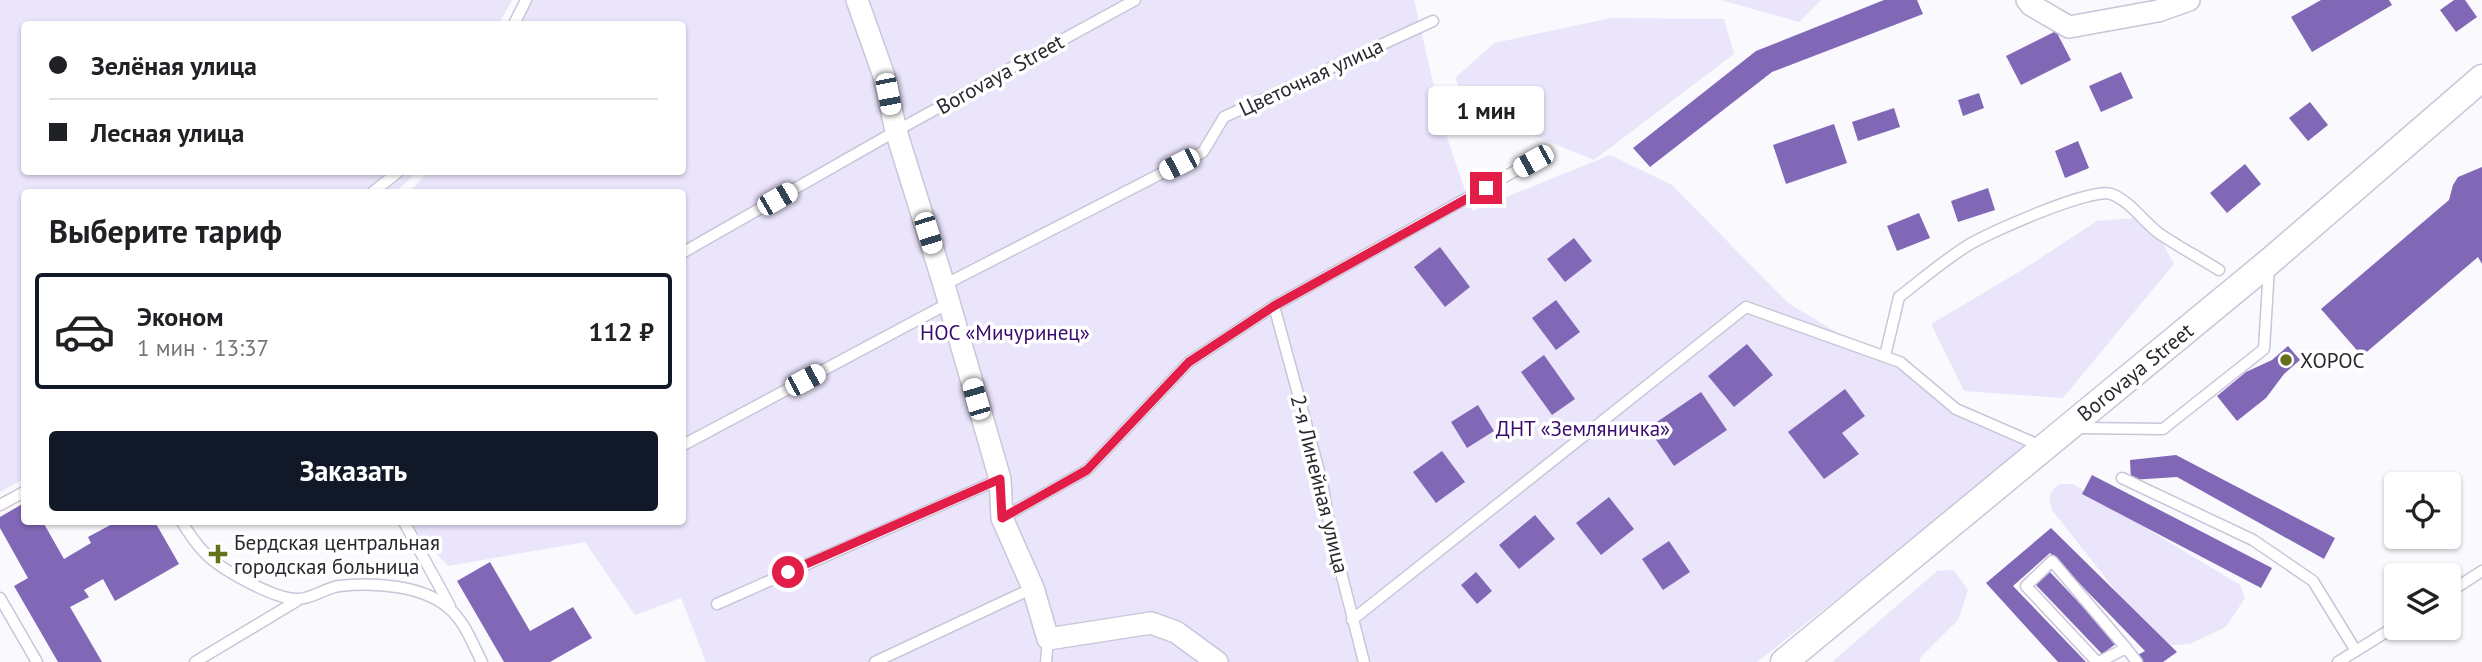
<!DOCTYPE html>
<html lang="ru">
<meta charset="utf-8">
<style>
:root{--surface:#fff;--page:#f6f6f6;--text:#202124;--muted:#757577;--line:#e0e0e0;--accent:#111827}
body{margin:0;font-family:"PT Sans",sans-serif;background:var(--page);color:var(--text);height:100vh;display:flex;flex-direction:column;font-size:26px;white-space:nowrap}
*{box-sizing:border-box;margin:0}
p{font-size:23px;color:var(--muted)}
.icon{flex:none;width:38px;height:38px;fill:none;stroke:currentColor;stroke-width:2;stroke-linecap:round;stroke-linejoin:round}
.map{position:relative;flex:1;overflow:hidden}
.side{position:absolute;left:21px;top:189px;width:665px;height:336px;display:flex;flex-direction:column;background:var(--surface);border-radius:7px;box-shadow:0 2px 5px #0004}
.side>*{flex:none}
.banner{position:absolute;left:21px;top:21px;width:665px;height:154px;border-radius:7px;box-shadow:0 2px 5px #0004;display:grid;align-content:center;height:154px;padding:0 28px;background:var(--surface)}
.fabs{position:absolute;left:2384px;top:472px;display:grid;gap:14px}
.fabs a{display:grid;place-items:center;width:77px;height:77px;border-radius:7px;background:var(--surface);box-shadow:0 2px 5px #0004;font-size:35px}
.end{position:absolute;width:32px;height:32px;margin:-16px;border:9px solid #e11d48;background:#fff;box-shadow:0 0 0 4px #fff}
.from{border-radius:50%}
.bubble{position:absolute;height:49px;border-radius:7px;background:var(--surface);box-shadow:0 2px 5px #0004;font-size:23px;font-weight:700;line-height:49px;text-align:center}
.car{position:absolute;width:21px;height:42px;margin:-21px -10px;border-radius:9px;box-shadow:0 0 5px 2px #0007;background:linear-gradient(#fff 24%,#345 0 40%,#fff 0 76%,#345 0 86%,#fff 0)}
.banner b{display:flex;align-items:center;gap:24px;height:66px;font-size:26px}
.banner b+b{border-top:2px solid var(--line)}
.banner i{width:18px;height:18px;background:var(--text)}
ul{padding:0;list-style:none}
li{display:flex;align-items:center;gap:21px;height:116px;margin:0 14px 10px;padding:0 14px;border:4px solid transparent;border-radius:7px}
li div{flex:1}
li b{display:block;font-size:26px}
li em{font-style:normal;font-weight:700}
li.on{border-color:var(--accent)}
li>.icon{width:63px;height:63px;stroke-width:1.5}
h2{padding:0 28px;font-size:32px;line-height:84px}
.primary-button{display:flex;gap:14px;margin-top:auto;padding:14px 28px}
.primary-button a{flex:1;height:80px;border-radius:7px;background:var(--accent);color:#fff;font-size:28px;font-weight:700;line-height:80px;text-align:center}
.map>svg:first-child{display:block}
</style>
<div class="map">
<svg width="2482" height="662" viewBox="0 0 2482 662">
<rect width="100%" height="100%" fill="#faf9fd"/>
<!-- green -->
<path fill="#ebe5fc" d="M 0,0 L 512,0 L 499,24 L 24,24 L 24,172 L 417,172 L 396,192 L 24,192 L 24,479 L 0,492 Z
M 527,0 L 1414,0 L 1443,125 L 1472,211 L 1610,155 L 1672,185 L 1788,303 L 1985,421 L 2034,444 L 1757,662 L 706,662 L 681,598 L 635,615 L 585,542 L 448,566 L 407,522 L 682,522 L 682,192 L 409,192 L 428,172 L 682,172 L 682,24 L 513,24 Z
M 1721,0 L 1821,0 L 1799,22 Z
M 1611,18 L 1724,19 L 1734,54 L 1594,160 L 1470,109 L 1455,78 L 1494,43 Z
M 2149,217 L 2174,264 L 2063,398 L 1964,391 L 1931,324 L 2022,270 L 2097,221 Z
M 2059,484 L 2073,484 L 2240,585 L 2245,598 L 2226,627 L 2190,644 L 2172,645 L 2148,632 L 2052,510 C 2048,498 2049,492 2059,484 Z
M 1954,570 L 1968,590 L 1958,620 L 1920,658 L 1920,662 L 1832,662 L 1937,571 Z"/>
<!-- building -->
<path fill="#8168b7" d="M 1884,0 L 1917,0 L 1923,14 L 1772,72 L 1650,167 L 1633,148 L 1756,51 Z
M 2321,0 L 2389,0 L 2392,5 L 2312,52 L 2291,17 Z
M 2454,0 L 2465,0 L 2477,17 L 2456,32 L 2440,10 Z
M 2056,31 L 2071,60 L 2021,85 L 2006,56 Z
M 2121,72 L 2133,98 L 2101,112 L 2089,86 Z
M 1979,93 L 1984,108 L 1963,116 L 1958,100 Z
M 2310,102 L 2328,125 L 2308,141 L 2289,118 Z
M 1894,108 L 1900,127 L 1858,141 L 1852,122 Z
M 1834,124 L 1847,163 L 1786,184 L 1773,145 Z
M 2078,141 L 2089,168 L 2065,178 L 2055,151 Z
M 2245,164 L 2261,184 L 2227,213 L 2210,193 Z
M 2482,167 L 2482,264 L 2478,257 L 2362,356 L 2321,309 L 2449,200 L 2453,185 L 2458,177 Z
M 1988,188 L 1995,210 L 1958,222 L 1951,201 Z
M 1919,213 L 1930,238 L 1897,251 L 1887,226 Z
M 1574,238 L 1592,261 L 1565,282 L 1547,259 Z
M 1440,247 L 1470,287 L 1445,307 L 1414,267 Z
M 1556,300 L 1580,332 L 1556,350 L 1532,318 Z
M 1747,344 L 1773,375 L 1734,407 L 1708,376 Z
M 2288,346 L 2300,360 L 2284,374 L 2266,398 L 2237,421 L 2217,396 L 2246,372 L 2272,360 Z
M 1544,355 L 1575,399 L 1552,415 L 1521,372 Z
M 1845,389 L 1865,416 L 1842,433 L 1859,454 L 1824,479 L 1788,432 Z
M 1701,392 L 1727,430 L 1674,466 L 1648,428 Z
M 1478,405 L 1494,431 L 1467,448 L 1451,422 Z
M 1442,451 L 1465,482 L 1436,503 L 1413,472 Z
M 2176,455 L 2335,538 L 2324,559 L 2177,477 L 2131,480 L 2130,460 Z
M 2092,475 L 2272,568 L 2261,588 L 2082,494 Z
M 1609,497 L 1634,529 L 1601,555 L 1576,523 Z
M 24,503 L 24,522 L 43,522 L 64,559 L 91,543 L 88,537 L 116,522 L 155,522 L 179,564 L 115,601 L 103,579 L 84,590 L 89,597 L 70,607 L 102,662 L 58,662 L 14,586 L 28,578 L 0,528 L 0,517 Z
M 1535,515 L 1555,539 L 1519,569 L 1499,545 Z
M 2051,528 L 2177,652 L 2163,662 L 2138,662 L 2134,657 L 2145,651 L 2050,553 L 2013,586 L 2086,662 L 2058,662 L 1986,583 Z
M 1669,541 L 1690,572 L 1663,590 L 1642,559 Z
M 490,562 L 530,631 L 573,607 L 592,638 L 550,662 L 504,662 L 457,581 Z
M 1476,572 L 1492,591 L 1477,604 L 1461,585 Z
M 2050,572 L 2117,643 L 2102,654 L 2036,585 Z"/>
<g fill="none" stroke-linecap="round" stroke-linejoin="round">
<!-- service casing -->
<g stroke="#cac5d8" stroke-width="13">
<path id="service" d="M 514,24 L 526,0
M 373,192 L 398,172
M 682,253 L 896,131 L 1135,0
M 944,285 L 1203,152 L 1224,117 L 1433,21
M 1274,306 L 1322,482 L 1331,533 L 1364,662
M 1885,356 L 1899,297 C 1921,280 1943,261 1967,246 C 1987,233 2092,187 2111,194 C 2131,201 2143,222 2160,234 C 2179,247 2200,258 2219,270
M 2077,428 L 2163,429 L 2264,349 L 2269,268
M 685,444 L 949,303
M 2122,478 L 2253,540 L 2313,581 L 2356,651
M 0,505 L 24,492
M 1002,518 L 1087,470 L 1189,362 L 1274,306 L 1533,161
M 182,522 C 188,532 195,543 204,552 C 219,569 276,600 298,599 C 312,599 325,588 339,586 C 374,582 426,585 452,611 C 466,625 473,645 482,662
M 404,522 L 450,606
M 2448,593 L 2482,571
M 0,598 L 37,662
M 717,604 L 1000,479
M 1352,620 L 1746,307 L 1900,362 L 1956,409 L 2041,446
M 2126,648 L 2137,662
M 195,662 L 300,599
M 875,662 L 1033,588
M 1046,662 L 1048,639
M 2097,662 L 2026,586 L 2052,561 L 2126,648 L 2099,662
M 2338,662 L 2396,626"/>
</g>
<!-- minor casing -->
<g stroke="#cac5d8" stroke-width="24">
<path id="minor" d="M 857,0 L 884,76 L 896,131 L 944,285 L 1000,479 L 1002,518 L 1033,588 L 1048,639 L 1151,623 L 1176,632 L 1217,662
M 2027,0 L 2031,5 L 2069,27 L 2158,11 L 2189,0"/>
</g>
<!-- tertiary casing -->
<g stroke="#cac5d8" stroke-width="29">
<path id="tertiary" d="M 1784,662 L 2269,262 L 2482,78"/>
</g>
<!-- service -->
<use href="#service" stroke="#fff" stroke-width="10"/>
<!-- minor -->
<use href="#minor" stroke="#fff" stroke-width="21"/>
<!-- tertiary -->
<use href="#tertiary" stroke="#fff" stroke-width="26"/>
</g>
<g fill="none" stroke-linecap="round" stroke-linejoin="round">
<!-- route -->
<path stroke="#e11d48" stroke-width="9" d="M 788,572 L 1000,479 L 1002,518 L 1087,470 L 1189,362 L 1274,306 L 1486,188"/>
</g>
<!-- markers -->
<g fill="#64701b" stroke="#fff" stroke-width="2.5">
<circle cx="2286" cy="360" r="7"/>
<path d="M214.5 543.5h7v7h7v7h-7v7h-7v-7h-7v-7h7z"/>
</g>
<g text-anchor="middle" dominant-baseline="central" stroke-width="7" stroke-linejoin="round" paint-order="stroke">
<!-- street labels -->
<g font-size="21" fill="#2a282f" stroke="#fff">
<text transform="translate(1000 74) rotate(-29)">Borovaya Street</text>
<text transform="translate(1311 77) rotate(-25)">Цветочная улица</text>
<text transform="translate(2135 372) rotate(-39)">Borovaya Street</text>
<text transform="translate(1320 484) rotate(76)">2-я Линейная улица</text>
</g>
<!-- park labels -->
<g font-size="21" fill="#3a0b6e" stroke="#fff">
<text x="1005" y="332">НОС «Мичуринец»</text>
<text x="1583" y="428">ДНТ «Земляничка»</text>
</g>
<!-- poi labels -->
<g font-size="21" fill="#2a282f" stroke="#fff" text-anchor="start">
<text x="2300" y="360">ХОРОС</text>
<text x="234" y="542">Бердская центральная<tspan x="234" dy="24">городская больница</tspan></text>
</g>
</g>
</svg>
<div class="fabs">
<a><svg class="icon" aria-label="locate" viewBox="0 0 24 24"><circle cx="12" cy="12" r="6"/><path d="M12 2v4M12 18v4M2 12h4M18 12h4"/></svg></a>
<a><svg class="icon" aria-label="layers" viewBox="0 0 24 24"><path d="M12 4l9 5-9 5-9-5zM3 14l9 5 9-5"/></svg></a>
</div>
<i class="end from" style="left:788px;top:572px"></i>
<i class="end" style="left:1486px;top:188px"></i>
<div class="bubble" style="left:1428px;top:86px;width:116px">1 мин</div>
<i class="car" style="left:888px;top:94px;rotate:169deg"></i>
<i class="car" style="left:1533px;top:161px;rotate:241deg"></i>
<i class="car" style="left:1179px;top:164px;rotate:243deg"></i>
<i class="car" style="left:777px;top:199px;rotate:60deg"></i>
<i class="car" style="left:928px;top:233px;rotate:163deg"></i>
<i class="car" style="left:805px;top:380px;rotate:62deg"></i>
<i class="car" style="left:976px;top:399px;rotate:344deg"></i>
<div class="banner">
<b><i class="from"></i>Зелёная улица</b>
<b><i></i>Лесная улица</b>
</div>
<section class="side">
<h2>Выберите тариф</h2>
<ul>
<li class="on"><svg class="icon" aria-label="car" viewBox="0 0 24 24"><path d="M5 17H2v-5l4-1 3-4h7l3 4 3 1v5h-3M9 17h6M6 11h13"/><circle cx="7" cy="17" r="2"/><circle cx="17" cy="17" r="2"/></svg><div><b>Эконом</b><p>1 мин · 13:37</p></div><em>112 ₽</em></li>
</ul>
<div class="primary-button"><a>Заказать</a></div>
</section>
</div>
